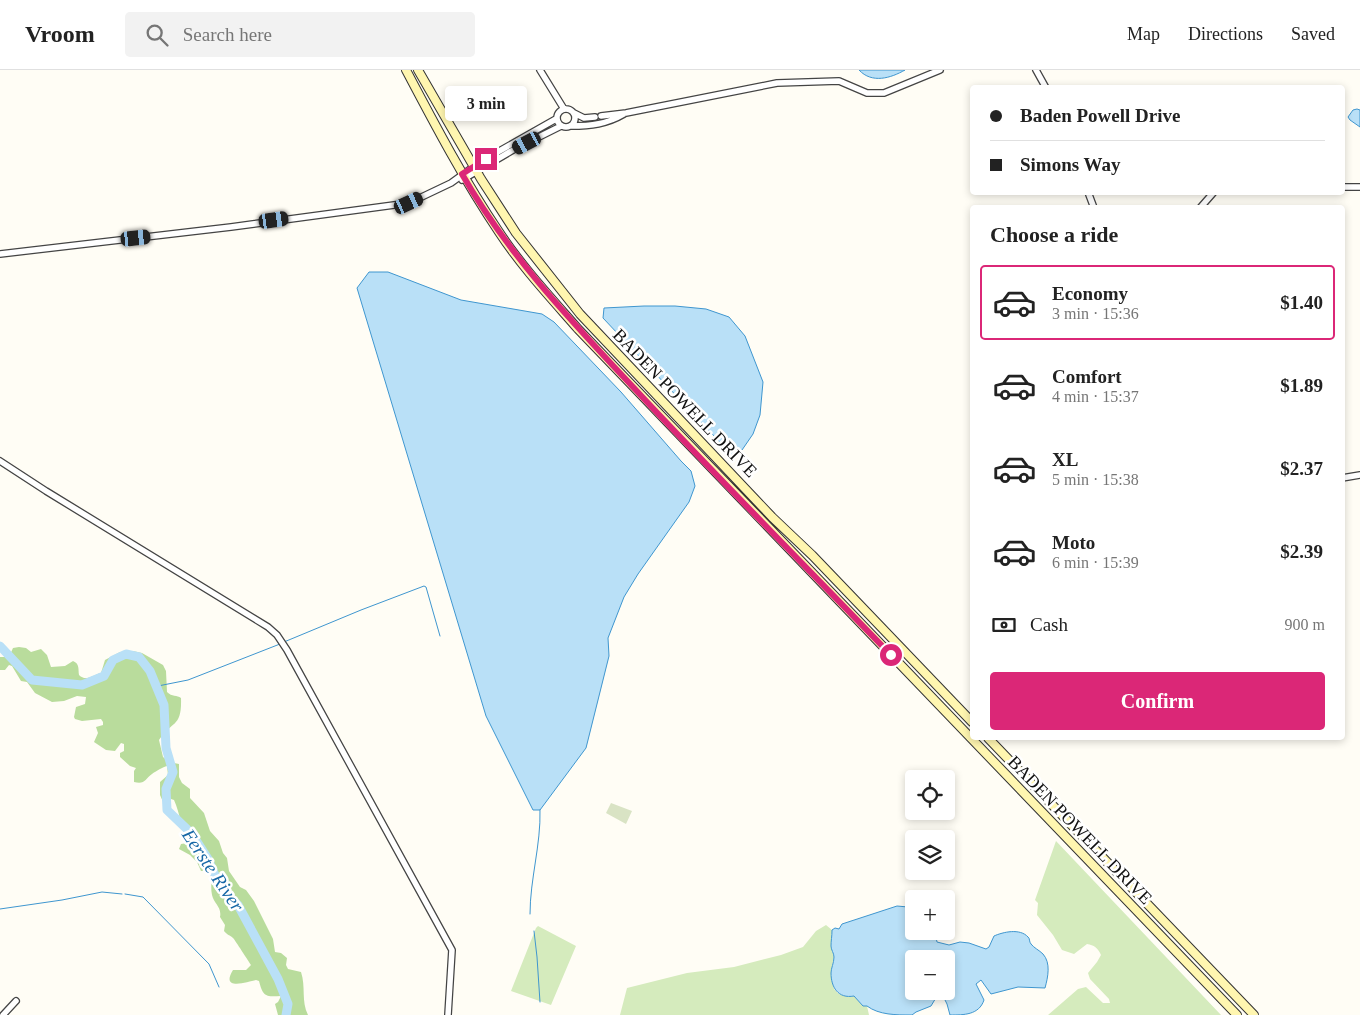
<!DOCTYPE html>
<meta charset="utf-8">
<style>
:root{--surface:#fff;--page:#f2f2f2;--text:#222;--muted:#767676;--line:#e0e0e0;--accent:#db2777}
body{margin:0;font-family:Georgia,serif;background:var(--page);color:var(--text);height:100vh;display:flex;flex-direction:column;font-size:19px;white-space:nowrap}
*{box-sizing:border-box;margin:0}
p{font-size:16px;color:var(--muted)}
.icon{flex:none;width:28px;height:28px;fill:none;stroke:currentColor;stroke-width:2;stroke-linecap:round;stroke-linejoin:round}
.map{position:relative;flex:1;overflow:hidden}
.side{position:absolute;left:970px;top:135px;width:375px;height:535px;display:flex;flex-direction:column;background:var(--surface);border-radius:5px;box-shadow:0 2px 8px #0003}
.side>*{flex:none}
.banner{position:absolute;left:970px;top:15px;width:375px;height:110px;border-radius:5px;box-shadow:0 2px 8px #0003;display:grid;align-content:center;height:110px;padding:0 20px;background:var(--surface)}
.tools{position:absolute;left:905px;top:700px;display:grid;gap:10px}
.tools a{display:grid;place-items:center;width:50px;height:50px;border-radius:5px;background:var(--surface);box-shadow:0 2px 8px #0003;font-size:25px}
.end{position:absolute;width:22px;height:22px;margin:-11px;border:6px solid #db2777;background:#fff;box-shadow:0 0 0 2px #fff}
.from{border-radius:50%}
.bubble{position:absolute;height:35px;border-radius:5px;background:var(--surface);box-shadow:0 2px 8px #0003;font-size:16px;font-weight:600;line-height:35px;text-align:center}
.car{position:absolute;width:15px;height:30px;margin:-15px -8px;border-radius:6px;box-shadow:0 0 4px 1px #0007;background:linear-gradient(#222 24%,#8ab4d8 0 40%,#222 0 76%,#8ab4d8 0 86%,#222 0)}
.banner b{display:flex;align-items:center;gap:18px;height:48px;font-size:19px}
.banner b+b{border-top:1px solid var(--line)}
.banner i{width:12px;height:12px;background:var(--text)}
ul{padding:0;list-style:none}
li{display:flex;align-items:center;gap:15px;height:75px;margin:0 10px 8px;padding:0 10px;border:2px solid transparent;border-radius:5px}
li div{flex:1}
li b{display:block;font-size:19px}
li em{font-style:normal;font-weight:600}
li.active{border-color:var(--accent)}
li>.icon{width:45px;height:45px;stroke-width:1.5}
h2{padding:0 20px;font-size:22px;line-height:60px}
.pay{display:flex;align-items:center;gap:12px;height:55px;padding:0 20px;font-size:19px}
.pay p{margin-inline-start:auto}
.primary-button{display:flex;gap:10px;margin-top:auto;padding:10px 20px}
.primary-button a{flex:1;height:58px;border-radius:5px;background:var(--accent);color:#fff;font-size:20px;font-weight:600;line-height:58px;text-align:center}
header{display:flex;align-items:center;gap:30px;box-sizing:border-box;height:70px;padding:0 25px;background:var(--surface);border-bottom:1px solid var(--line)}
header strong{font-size:24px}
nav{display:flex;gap:28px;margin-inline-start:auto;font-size:18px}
.search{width:350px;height:45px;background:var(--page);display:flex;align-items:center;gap:12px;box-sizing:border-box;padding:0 18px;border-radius:5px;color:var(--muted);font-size:19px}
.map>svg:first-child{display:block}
</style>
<header>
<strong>Vroom</strong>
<div class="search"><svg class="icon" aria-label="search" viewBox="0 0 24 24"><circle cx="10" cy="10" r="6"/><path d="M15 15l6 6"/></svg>Search here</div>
<nav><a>Map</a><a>Directions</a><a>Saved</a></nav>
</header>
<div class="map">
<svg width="1360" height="945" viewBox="0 0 1360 945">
<rect width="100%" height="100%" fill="#fffdf5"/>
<!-- green -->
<path fill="#d5ebbd" d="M 1056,771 L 1221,945 L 1048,945 L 1078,919 L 1086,917 L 1103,933 L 1110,933 L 1109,929 L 1090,909 L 1088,903 L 1097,892 L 1101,885 C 1098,878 1094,875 1087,874 L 1074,884 L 1062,880 L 1053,865 L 1037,845 L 1038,833 L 1035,830 Z
M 826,855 L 832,860 L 831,876 L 834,887 L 831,901 L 834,919 L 839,924 L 849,927 L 854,926 L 863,936 L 867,936 L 869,945 L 620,945 L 627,918 L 687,903 L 734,897 L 781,885 L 803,877 L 816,861 Z
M 538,856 L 576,876 L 551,935 L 511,921 L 536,858 Z"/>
<!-- forest -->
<path fill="#b9dc9c" d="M 19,577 L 26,578 L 31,582 L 41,579 L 47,585 L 51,597 L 65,596 L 73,591 C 80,594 78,599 79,605 C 86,612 93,605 101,603 L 105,590 L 120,582 L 133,581 L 142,583 L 163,595 L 166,601 L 167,622 C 172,627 177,625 181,628 C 182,658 172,650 159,670 L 163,687 L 169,692 L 179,694 L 179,707 L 182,713 L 190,719 L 190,728 L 204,743 L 210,761 L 219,771 L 223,783 L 227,788 L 229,801 L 240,817 L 246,820 L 254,831 L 273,869 L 275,882 L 281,883 L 287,888 L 286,895 L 288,899 L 301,902 C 306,917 301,931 308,945 L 278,945 L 275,934 L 278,932 L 281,926 C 266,927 263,927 259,911 L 256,910 C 247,912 220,921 233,900 L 246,900 L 251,895 C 249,892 235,870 233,868 C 230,865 227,865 224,861 L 225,855 L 220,847 C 222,837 214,834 212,825 C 210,816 213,807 210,797 L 207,796 L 204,801 L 201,801 L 197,792 L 190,785 L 179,779 L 181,774 L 188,773 L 189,770 C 181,759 180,743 174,730 L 171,729 L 167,734 L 164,734 L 160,725 L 160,712 L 168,705 L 167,696 C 163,697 156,701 152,704 C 145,709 145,715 134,712 L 134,701 L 136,698 L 130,696 L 120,687 L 120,683 L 124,681 L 124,674 L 121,673 L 115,681 L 106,680 L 94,672 L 98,663 L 96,657 L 103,655 L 103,652 L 101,649 L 82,651 L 75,649 L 74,647 L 76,637 L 85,634 L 86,627 L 77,626 L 64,631 L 52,632 L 35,623 L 27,612 L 21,611 L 12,596 L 9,595 L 5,600 L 0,600 L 0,587 L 9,587 L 13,578 Z"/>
<!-- cemetery -->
<path fill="#d9e3c4" d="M 611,733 L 632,741 L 626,754 L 606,743 Z"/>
<!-- water -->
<path fill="#b9e0f7" stroke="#3f96cf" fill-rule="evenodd" d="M 859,0 L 905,0 C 891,8 872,14 859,0 Z
M 1357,39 L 1360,40 L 1360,57 L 1350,50 L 1348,47 L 1353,40 Z
M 369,202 L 388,202 L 461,230 L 542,244 L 554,252 L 621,322 L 681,391 L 691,401 L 695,416 L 689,432 L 638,504 L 624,527 L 608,568 L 609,586 L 586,678 L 540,740 L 533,740 L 486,646 L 357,218 Z
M 644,236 L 675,236 L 706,239 L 729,247 L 745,266 L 763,312 L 760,345 L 753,364 L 742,380 L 732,385 L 603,248 L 604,238 Z
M 912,835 L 914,835 L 914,861 L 933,861 L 935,863 L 937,872 L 949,875 L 960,872 L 969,873 L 986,879 L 989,877 L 994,866 C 1003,862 1020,858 1028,867 C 1030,868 1029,872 1031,874 C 1034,878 1039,880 1043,884 C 1051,893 1048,907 1045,918 L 1018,917 L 991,924 L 981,910 L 976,914 L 984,930 C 979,945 964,945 950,945 L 947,934 L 942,924 L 937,926 L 931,936 L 916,942 L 912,945 C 896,945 879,945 867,936 L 863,936 L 854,926 C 838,929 831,917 831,903 C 831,898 834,893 834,887 C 834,883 831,880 831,876 C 831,871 832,866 832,860 L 835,858 L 839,859 L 842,854 L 897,836 L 908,837 ZM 914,889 L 946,889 L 946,921 L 914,921 Z"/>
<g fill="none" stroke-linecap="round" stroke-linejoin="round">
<!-- stream -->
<path stroke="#3f96cf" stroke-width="1" d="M 284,572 L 361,540 L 424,516 L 426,517 L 440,566
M 158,616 L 188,610 L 280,574
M 125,824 L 143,827 L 209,894 L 219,917
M 0,839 L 62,830 L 102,822 L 122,824
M 530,844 C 530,809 541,775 540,740
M 534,861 L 537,887 L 540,932"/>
<!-- river -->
<path stroke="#b9e0f7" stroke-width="9" d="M 0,576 L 32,610 L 82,615 L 104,606 L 113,590 L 126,584 L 139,587 L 150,601 L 164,635 L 166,678 L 173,702 L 166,719 L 167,740 L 192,764 L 208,789 L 221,819 L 238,835 L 278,909 L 288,934 L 286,945"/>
<!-- minor casing -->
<g stroke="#444" stroke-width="8">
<path id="minor" d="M 540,0 L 564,39
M 1036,0 L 1046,18
M557 48a9 9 0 1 1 18 0a9 9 0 1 1-18 0Z
M 574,43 L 584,48 L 595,47
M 601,46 L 626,43 L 777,13 L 839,11 L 867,23 L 884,23 L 940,0
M 571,56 C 591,56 607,54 624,44
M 462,110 L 513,80 L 561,56
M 1342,117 L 1360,117
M 1088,122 L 1094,138
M 1200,138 L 1214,122
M 0,184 L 231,157 L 409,133 L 451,113 L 480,92 L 556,49
M 0,391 L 46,421 L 268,557 L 277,565 L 287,580 L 452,880 L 448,945
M 1342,408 L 1360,405
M 3,945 L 16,931"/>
</g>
<!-- secondary casing -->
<g stroke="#333" stroke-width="10">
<path id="secondary" d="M 406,0 C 435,55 464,110 499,162 C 522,197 551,228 578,259 L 1237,945
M 418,0 L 481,109 L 516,163 L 580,244 L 772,447 L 812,485 L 972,652
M 988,668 L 1254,945"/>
</g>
<!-- minor -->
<use href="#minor" stroke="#fff" stroke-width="5.5"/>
<!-- secondary -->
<use href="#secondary" stroke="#fff6b0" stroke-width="8"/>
</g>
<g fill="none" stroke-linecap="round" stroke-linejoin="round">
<!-- route -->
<path stroke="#db2777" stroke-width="6" d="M 486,89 L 462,104 C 511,190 580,260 647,332 C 727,417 810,501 891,585"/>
</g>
<g text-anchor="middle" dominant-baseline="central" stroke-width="5" stroke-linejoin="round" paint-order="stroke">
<!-- street labels -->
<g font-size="18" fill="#111" stroke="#fff">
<text transform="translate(685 333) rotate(46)">BADEN POWELL DRIVE</text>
<text transform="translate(1080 760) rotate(46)">BADEN POWELL DRIVE</text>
</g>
<!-- water labels -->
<g font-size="19" font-style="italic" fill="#1768a6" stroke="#fff">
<text transform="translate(213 800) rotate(56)">Eerste River</text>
</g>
</g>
</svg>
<div class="tools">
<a><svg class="icon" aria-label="locate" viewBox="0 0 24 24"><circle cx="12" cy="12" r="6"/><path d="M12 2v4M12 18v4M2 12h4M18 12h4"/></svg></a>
<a><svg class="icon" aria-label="layers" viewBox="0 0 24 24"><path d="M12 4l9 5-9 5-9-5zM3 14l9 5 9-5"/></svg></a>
<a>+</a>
<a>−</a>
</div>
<i class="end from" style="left:891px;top:585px"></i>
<i class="end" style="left:486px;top:89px"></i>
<div class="bubble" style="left:445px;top:16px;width:82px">3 min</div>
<i class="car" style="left:527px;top:73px;rotate:242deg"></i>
<i class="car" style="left:409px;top:133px;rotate:65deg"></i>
<i class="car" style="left:274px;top:150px;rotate:82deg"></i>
<i class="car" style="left:136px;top:168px;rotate:84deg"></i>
<div class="banner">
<b><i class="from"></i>Baden Powell Drive</b>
<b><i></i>Simons Way</b>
</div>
<section class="side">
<h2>Choose a ride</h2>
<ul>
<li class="active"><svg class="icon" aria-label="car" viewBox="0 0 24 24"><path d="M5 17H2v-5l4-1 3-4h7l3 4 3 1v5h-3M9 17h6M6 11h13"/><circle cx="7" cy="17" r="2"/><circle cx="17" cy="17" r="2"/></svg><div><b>Economy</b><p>3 min · 15:36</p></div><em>$1.40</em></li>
<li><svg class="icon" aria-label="car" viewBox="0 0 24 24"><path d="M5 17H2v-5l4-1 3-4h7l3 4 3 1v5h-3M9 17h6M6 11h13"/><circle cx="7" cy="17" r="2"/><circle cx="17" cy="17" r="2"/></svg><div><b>Comfort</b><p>4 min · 15:37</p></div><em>$1.89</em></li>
<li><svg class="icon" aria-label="car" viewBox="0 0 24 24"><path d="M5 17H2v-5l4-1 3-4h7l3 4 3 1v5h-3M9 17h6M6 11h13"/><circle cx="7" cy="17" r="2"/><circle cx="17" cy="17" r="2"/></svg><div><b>XL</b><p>5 min · 15:38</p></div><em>$2.37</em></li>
<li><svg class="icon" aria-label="car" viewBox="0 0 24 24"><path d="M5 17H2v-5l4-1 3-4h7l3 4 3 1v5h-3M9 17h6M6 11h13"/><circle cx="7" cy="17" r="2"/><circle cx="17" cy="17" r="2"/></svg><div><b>Moto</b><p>6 min · 15:39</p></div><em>$2.39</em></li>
</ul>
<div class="pay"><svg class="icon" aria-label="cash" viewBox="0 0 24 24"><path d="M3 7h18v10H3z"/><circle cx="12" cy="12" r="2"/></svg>Cash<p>900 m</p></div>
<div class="primary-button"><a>Confirm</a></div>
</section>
</div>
